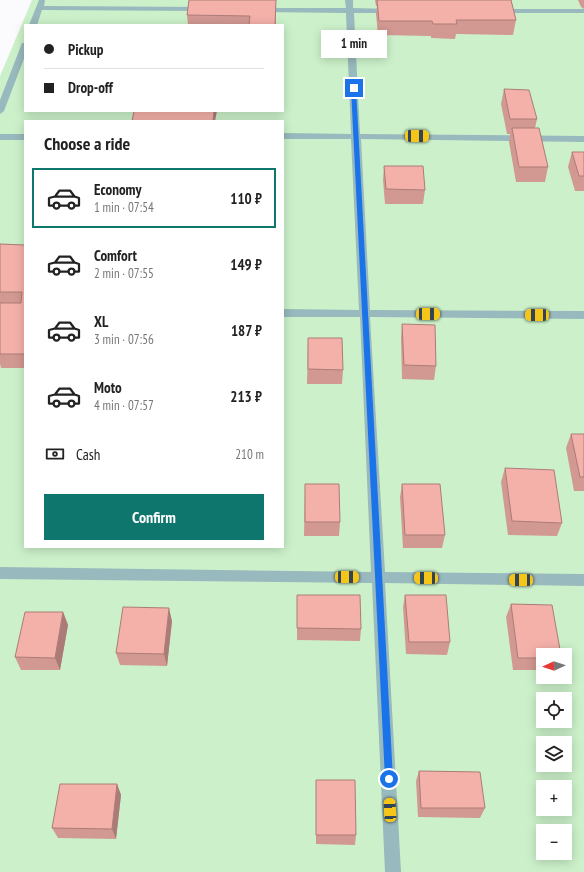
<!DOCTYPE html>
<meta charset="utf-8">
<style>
:root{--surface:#fff;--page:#f2f2f2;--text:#222;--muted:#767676;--line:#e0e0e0;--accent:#0f766e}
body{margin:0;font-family:"PT Sans Narrow",sans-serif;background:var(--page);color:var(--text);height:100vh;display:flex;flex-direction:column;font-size:15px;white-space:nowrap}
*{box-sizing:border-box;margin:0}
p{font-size:13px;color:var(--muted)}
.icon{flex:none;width:22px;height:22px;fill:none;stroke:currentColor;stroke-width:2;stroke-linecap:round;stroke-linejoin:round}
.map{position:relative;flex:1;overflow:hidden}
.details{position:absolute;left:24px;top:120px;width:260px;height:428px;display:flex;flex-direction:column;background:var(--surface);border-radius:0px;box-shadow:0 2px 10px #0003}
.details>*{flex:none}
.banner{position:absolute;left:24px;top:24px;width:260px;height:88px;border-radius:0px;box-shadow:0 2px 10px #0003;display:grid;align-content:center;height:88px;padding:0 20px;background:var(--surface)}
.needle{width:26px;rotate:267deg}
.controls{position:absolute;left:536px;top:648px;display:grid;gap:8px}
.controls a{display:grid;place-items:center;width:36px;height:36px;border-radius:0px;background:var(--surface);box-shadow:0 2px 10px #0003;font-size:20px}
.end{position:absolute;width:18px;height:18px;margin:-9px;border:5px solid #1a73e8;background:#fff;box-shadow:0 0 0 2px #fff}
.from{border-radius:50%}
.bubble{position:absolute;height:28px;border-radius:0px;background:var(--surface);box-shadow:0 2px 10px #0003;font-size:13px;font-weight:700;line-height:28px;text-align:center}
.car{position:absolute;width:12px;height:24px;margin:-12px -6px;border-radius:5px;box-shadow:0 0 3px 1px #0007;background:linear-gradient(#f5c518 24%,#345 0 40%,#f5c518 0 76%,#345 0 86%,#f5c518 0)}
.banner b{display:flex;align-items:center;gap:14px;height:38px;font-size:15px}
.banner b+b{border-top:1px solid var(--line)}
.banner i{width:10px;height:10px;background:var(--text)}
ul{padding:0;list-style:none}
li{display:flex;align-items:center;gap:12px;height:60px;margin:0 8px 6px;padding:0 12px;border:2px solid transparent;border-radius:0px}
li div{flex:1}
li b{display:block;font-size:15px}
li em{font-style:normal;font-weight:700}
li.selected{border-color:var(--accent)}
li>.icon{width:36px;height:36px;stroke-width:1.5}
h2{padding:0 20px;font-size:18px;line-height:48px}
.pay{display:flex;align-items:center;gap:10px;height:44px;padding:0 20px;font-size:15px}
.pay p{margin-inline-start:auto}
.primary-button{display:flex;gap:8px;margin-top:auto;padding:8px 20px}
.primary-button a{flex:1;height:46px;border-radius:0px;background:var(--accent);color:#fff;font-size:16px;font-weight:700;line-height:46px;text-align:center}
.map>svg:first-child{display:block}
</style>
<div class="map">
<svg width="584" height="872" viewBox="0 0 584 872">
<rect width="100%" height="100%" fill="#fbfbfd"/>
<!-- green -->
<path fill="#ccf1ca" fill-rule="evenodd" d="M 32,0 L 584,0 L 584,872 L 0,872 L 0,76 ZM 25,25 L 283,25 L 283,111 L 25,111 ZM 25,121 L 283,121 L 283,547 L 25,547 ZM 543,655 L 565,655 L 565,677 L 543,677 ZM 543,699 L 565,699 L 565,721 L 543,721 ZM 543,743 L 565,743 L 565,765 L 543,765 ZM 543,787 L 565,787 L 565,809 L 543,809 ZM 543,831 L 565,831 L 565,853 L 543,853 Z"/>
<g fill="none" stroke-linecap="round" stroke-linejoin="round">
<!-- minor -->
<path fill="#98b9bd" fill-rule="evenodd" d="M 39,0 L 45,0 L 44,6 L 204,7 L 208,9 L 204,11 L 42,10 L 37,25 L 29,25 Z
M 345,0 L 353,0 L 353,8 L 392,9 L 396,11 L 392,13 L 354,13 L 360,134 L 584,136 L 584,142 L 361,139 L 370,310 L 584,311 L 584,319 L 370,317 L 385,572 L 584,574 L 584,586 L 385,583 L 401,872 L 385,872 L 372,583 L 0,579 L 0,567 L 371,572 L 360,317 L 283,317 L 283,309 L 359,310 L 351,139 L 283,139 L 283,133 L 351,134 L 346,13 L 261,12 L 257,10 L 261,8 L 346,8 Z
M 496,9 L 584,9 L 584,13 L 496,13 Z
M 22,43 L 25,43 L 25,56 L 4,111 L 0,114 L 0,100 Z
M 0,134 L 25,134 L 25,140 L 0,140 Z"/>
</g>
<!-- wall -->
<path fill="#d29892" d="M 276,0 L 276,25 L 188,25 L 187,15 Z
M 375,0 L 511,0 L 516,20 L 513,35 L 456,34 L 455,39 L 431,38 L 431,36 L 378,35 L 376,14 L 377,6 L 376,6 Z
M 578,0 L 584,0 L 584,9 L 581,7 Z
M 504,89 L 537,119 L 535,128 L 548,167 L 545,182 L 516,182 L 509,142 L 510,134 L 507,134 L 501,104 Z
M 572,152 L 584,152 L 584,191 L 575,191 L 568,167 Z
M 384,166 L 425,190 L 423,204 L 385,204 L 383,180 Z
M 0,244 L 25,245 L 25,368 L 1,368 L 0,364 Z
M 402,324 L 436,366 L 434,380 L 402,379 L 401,338 Z
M 308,338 L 343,370 L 342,384 L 307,384 Z
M 571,434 L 584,434 L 584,491 L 574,491 L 566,448 Z
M 505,468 L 562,523 L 557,536 L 508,535 L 501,482 Z
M 305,484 L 340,522 L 339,536 L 304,536 Z
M 402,484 L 445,535 L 442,548 L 403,548 L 400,497 Z
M 297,595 L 361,629 L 360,641 L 297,640 Z
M 405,595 L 450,642 L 447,655 L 406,654 L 403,607 Z
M 511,604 L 543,655 L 543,670 L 513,670 L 506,617 Z
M 63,612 L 68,625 L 60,670 L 21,670 L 15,657 Z
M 172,621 L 167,666 L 120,665 L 116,653 Z
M 419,771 L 485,808 L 480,818 L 418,817 L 416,781 Z
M 316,780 L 356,835 L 355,845 L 316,844 Z
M 117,784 L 121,795 L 116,839 L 58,838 L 52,828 Z"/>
<!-- shaded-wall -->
<path fill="#ab7c77" d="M 214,111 L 217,111 L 215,121 L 213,121 Z
M 169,608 L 172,621 L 167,666 L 164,654 Z
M 63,612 L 68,625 L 60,670 L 55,658 Z
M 117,784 L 121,795 L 116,839 L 112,829 Z"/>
<!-- building -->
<path fill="#f4b1aa" stroke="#ab7c77" d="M 189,0 L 276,0 L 275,25 L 249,25 L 250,16 L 187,15 Z
M 377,0 L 511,0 L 516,20 L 456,20 L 457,24 L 433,24 L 432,21 L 379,21 Z
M 504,89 L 529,90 L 537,119 L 510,119 Z
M 134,111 L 214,111 L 213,121 L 132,121 Z
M 512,128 L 539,128 L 548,167 L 519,167 Z
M 572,152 L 584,152 L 584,176 L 579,176 Z
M 384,166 L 423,166 L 425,190 L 386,189 Z
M 0,244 L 25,245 L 25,354 L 0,354 L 0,303 L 21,303 L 22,292 L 0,292 Z
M 402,324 L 435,325 L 436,366 L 404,365 Z
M 308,338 L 342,338 L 343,370 L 308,369 Z
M 571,434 L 584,434 L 584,477 L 580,477 Z
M 505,468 L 554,470 L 562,523 L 512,521 Z
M 305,484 L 339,484 L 340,522 L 305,522 Z
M 402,484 L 440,484 L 445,535 L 405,535 Z
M 297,595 L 360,595 L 361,629 L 297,628 Z
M 405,595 L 446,595 L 450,642 L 409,642 Z
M 511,604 L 552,605 L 561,655 L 543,655 L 543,658 L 518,658 Z
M 123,607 L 169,608 L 164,654 L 116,653 Z
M 25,612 L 63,612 L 55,658 L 15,657 Z
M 419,771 L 480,772 L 485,808 L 421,808 Z
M 316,780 L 355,780 L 356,835 L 316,835 Z
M 60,784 L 117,784 L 112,829 L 52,828 Z"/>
<!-- route -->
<path fill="#1a73e8" d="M 354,87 L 356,88 L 393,779 L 389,783 L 385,779 L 351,88 Z"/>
</svg>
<div class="controls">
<a><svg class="needle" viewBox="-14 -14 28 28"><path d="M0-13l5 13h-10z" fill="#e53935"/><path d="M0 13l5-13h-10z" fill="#767676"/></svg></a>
<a><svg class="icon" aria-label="locate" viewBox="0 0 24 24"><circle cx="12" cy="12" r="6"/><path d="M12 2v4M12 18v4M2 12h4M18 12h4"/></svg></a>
<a><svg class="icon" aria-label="layers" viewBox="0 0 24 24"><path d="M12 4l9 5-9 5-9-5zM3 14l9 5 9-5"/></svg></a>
<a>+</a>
<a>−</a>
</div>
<i class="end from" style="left:389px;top:779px"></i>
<i class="end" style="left:354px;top:88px"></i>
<div class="bubble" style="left:321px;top:30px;width:66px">1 min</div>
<i class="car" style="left:417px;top:136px;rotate:91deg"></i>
<i class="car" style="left:428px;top:314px;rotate:90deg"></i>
<i class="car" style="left:537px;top:315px;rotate:270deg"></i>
<i class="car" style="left:347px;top:577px;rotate:91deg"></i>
<i class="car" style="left:426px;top:578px;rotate:271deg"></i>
<i class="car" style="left:521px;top:580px;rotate:271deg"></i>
<i class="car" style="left:390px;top:810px;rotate:357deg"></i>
<div class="banner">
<b><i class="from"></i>Pickup</b>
<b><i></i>Drop-off</b>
</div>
<section class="details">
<h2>Choose a ride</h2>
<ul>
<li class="selected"><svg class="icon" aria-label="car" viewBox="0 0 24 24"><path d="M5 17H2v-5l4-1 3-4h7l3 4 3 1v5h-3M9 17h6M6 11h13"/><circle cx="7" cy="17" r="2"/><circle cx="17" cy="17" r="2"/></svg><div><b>Economy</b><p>1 min · 07:54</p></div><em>110 ₽</em></li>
<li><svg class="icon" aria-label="car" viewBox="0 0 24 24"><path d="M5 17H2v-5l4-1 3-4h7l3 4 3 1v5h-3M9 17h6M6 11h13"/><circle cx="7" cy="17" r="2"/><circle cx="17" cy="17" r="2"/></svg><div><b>Comfort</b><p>2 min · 07:55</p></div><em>149 ₽</em></li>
<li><svg class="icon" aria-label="car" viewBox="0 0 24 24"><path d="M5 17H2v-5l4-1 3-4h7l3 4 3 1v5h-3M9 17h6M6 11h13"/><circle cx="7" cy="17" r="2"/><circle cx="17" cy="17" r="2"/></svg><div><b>XL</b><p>3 min · 07:56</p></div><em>187 ₽</em></li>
<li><svg class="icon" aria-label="car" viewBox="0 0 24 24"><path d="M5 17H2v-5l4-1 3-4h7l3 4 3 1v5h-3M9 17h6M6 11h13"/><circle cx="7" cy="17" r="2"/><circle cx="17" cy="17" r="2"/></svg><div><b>Moto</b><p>4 min · 07:57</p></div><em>213 ₽</em></li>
</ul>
<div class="pay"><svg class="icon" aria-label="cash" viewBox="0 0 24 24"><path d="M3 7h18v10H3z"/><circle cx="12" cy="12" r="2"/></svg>Cash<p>210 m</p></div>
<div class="primary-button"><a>Confirm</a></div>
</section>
</div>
